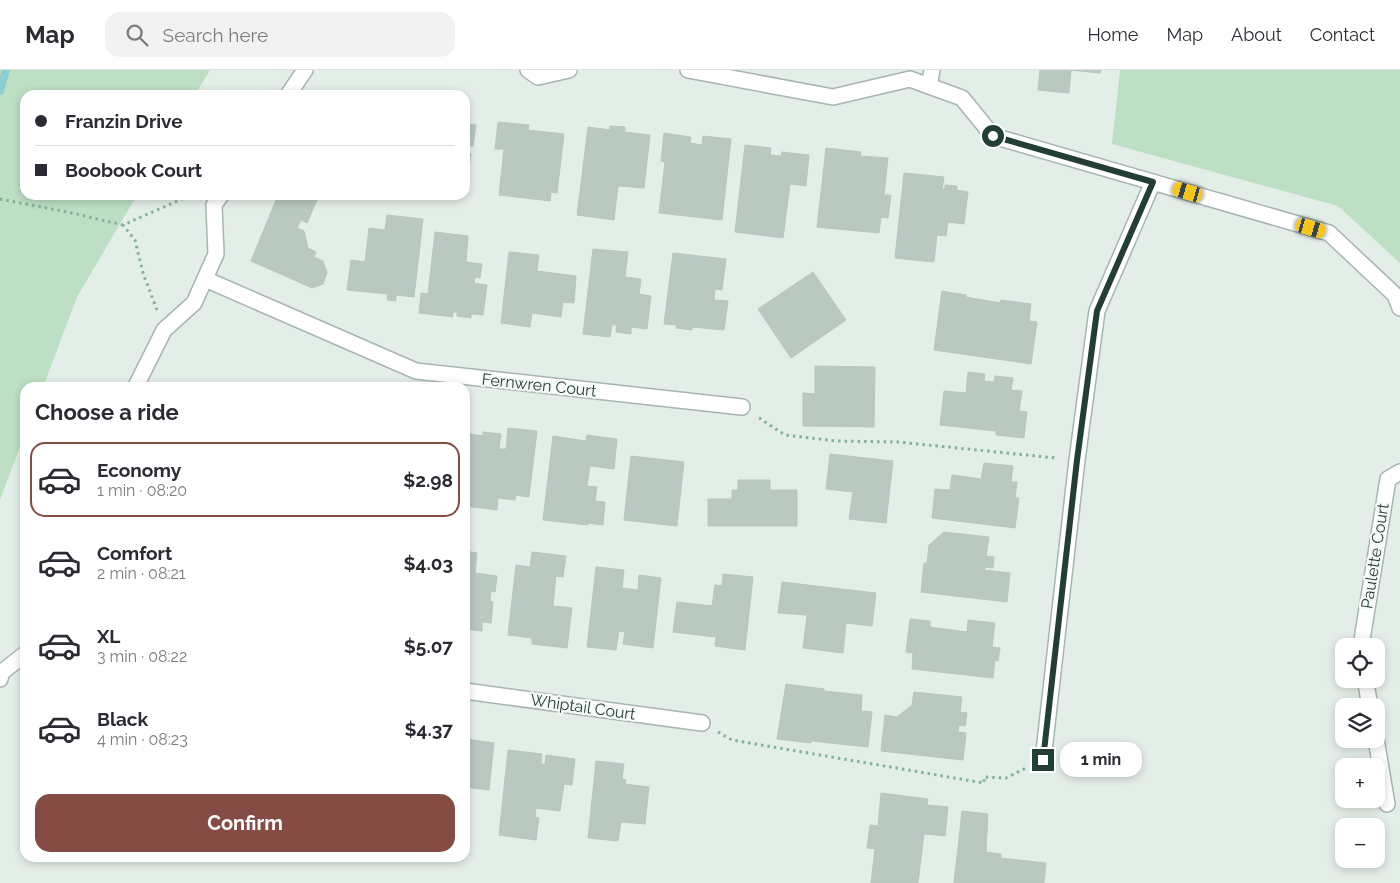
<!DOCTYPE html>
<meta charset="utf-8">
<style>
:root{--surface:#fff;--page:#f2f2f3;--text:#2b2b33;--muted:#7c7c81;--line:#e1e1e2;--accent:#854c46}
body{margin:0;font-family:Raleway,sans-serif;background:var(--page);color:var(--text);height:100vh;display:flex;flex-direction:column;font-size:19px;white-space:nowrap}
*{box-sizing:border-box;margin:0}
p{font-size:16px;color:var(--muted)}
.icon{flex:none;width:28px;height:28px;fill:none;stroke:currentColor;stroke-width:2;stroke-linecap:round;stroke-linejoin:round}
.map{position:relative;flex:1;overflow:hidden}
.details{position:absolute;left:20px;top:312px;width:450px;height:480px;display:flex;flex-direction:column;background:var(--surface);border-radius:15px;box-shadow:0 2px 8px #0003}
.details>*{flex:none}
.banner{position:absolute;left:20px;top:20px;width:450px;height:110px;border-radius:15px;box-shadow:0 2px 8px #0003;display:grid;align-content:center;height:110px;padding:0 15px;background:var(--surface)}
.fabs{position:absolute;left:1335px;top:568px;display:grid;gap:10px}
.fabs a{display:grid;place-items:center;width:50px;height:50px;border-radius:10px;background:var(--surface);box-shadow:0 2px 8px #0003;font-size:25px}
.end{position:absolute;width:22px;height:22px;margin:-11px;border:6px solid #233f35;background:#fff;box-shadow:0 0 0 2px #fff}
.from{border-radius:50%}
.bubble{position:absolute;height:35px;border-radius:15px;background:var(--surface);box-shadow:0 2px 8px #0003;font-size:16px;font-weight:700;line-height:35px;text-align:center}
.car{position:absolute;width:15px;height:30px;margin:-15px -8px;border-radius:6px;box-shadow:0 0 4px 1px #0007;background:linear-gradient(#f5c518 24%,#345 0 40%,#f5c518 0 76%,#345 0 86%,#f5c518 0)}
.banner b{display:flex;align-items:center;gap:18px;height:48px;font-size:19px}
.banner b+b{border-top:1px solid var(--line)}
.banner i{width:12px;height:12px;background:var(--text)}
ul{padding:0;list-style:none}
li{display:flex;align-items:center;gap:15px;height:75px;margin:0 10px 8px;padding:0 5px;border:2px solid transparent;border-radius:15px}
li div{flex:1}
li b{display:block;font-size:19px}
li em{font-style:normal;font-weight:700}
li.active{border-color:var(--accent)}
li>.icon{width:45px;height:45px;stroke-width:1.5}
h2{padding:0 15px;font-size:22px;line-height:60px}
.action{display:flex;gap:10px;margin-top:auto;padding:10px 15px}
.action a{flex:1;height:58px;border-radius:15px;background:var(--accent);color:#fff;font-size:20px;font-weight:700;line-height:58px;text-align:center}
header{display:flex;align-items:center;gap:30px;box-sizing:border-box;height:70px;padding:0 25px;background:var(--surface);border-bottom:1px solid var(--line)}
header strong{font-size:24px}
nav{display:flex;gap:28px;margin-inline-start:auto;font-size:18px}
.search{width:350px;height:45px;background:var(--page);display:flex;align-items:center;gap:12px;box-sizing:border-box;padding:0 18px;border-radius:15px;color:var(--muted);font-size:19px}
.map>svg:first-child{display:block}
</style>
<header>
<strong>Map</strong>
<div class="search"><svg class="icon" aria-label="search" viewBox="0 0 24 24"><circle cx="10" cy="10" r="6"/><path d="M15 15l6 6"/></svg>Search here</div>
<nav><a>Home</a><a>Map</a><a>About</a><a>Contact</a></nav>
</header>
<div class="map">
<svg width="1400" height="813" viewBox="0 0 1400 813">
<rect width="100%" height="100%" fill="#e4eee8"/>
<!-- green -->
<path fill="#bddfc3" d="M 0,0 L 210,0 L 195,25 L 25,25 L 25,125 L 137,125 L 77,227 L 43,317 L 25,318 L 25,364 L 0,430 Z
M 1120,0 L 1400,0 L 1400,193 L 1338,136 L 1112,74 Z"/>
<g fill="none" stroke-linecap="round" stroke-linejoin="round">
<!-- stream -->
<path stroke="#8cced2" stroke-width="8" d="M 0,21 L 6,0"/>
</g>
<!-- building -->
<path fill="#b9c8c1" stroke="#b6c7bf" d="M 1040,0 L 1101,0 L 1100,3 L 1071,0 L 1069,23 L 1038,20 Z
M 498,52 L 529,55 L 528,60 L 564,64 L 557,123 L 551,122 L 550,131 L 499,125 L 504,79 L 495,79 Z
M 465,54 L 476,55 L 473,76 L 468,76 L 467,83 L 471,84 L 469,98 L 465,98 Z
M 610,56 L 625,57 L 625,62 L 650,65 L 644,118 L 618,116 L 614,150 L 577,145 L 588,57 L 610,60 Z
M 664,63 L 691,67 L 690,73 L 702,75 L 703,66 L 731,69 L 722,150 L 659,143 L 665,92 L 661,91 Z
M 745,75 L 771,78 L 770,85 L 781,86 L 782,82 L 809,85 L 806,116 L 790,114 L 783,168 L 735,162 Z
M 826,78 L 861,82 L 860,86 L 888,88 L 884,125 L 891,125 L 888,148 L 881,147 L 879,163 L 817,157 Z
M 904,103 L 944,107 L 942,119 L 945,119 L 945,115 L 957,116 L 957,120 L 968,122 L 964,154 L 948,152 L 946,166 L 937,165 L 934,192 L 895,188 Z
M 278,125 L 306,125 L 317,130 L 307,153 L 301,150 L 297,158 L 304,161 L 308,178 L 316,182 L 314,187 L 323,191 L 327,203 L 323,214 L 312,218 L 251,191 Z
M 387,145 L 423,149 L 414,227 L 396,225 L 396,231 L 387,230 L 388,224 L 347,220 L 351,190 L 365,192 L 369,158 L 385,160 Z
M 435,162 L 468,166 L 466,192 L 482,194 L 480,208 L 475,207 L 474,213 L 487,215 L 483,245 L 471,244 L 471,248 L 457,246 L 457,242 L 453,242 L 453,247 L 419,243 L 421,223 L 428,224 Z
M 593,179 L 628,182 L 625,207 L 641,209 L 639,224 L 651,226 L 647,259 L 631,257 L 631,264 L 616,262 L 617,255 L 612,255 L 610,267 L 583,264 Z
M 509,182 L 539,185 L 537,201 L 576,206 L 574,233 L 563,232 L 561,247 L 532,243 L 530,257 L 501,253 Z
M 673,183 L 726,189 L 722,220 L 715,219 L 714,230 L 728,231 L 724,260 L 692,257 L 692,260 L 676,258 L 677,255 L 664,254 Z
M 813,202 L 846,250 L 791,288 L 758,239 Z
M 942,221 L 966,225 L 966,227 L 1000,233 L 1001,230 L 1031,234 L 1029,251 L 1037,252 L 1031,294 L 934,280 Z
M 815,296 L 875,297 L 874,357 L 803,356 L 803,323 L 815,324 Z
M 968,302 L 985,304 L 984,311 L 994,312 L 995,306 L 1013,308 L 1011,320 L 1022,321 L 1019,341 L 1027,342 L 1024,368 L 996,365 L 996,361 L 940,355 L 944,321 L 966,323 Z
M 508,358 L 537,361 L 529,427 L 516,425 L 515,430 L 498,428 L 497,440 L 465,436 L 465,412 L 470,364 L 483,366 L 483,362 L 501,364 L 499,379 L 506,379 Z
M 587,365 L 617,369 L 614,399 L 590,396 L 587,416 L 597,417 L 595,431 L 605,432 L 603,455 L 588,453 L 588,455 L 543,450 L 553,366 L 586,371 Z
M 830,384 L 893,391 L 886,453 L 849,449 L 853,422 L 826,419 Z
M 631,386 L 684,392 L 677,456 L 624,450 Z
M 984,393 L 1013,396 L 1011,412 L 1017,412 L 1015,428 L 1019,428 L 1015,458 L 932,448 L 935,419 L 950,420 L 952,405 L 981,409 Z
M 738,410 L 770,410 L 770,420 L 797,420 L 797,456 L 708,456 L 708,429 L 732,429 L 732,420 L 738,420 Z
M 944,462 L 989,467 L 986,486 L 994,487 L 993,498 L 985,497 L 985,500 L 1010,503 L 1007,532 L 921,522 L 924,493 L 927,493 L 929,475 Z
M 465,481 L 477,483 L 475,503 L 497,506 L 495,522 L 491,521 L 490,531 L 493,532 L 491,553 L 482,552 L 482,561 L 465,559 Z
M 532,482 L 566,486 L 563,507 L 556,506 L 553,536 L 572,538 L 567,578 L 532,574 L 532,568 L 508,565 L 516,495 L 530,497 Z
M 596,497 L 624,500 L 622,518 L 638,520 L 639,505 L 661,508 L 653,578 L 623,574 L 625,562 L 619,561 L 616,580 L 587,577 Z
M 723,504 L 753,507 L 745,580 L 715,576 L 716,567 L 673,562 L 677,532 L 712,536 L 715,515 L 722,516 Z
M 782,512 L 876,523 L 872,556 L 846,553 L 843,583 L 803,578 L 807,545 L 778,543 Z
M 910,549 L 930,551 L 930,557 L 967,562 L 968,550 L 995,553 L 992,577 L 1000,578 L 998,591 L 995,590 L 993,608 L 912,599 L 913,583 L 906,582 Z
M 786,614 L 824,619 L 824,621 L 862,625 L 861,641 L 872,642 L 868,677 L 811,671 L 811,673 L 777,669 Z
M 914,622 L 962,627 L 960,642 L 967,643 L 965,656 L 959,655 L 958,662 L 966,663 L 963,690 L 881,681 L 885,645 L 897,647 L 912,635 Z
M 466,669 L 494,673 L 489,720 L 465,717 Z
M 508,680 L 542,684 L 541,694 L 545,694 L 546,685 L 575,689 L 572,715 L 564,714 L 560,741 L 536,738 L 535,747 L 539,748 L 536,770 L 499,765 Z
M 596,691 L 624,694 L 622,709 L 626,710 L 625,714 L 649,717 L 645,754 L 621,752 L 618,771 L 588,768 Z
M 881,723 L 928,729 L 927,735 L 948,737 L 945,766 L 924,764 L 918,813 L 871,813 L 875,779 L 867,778 L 870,755 L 878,756 Z
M 962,741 L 988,744 L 986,782 L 1001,784 L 1001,788 L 1046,793 L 1044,813 L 954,813 Z"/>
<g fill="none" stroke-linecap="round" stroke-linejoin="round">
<!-- minor casing -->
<g stroke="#a6b6af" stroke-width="18">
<path id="minor" d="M 528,0 L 538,7 L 569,0
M 688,0 L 833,27 L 910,9 L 929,16
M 932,0 L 929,16 L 962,28 L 993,66 L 1329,163 L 1395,225 L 1400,238
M 288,25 L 305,0
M 205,209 L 416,301 L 742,337
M 135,318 L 164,260 L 194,233 L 216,184 L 214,135 L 221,125
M 1361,576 L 1388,409 L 1400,402
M 0,609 L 2,602 L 25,584
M 1365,609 L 1370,636
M 465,621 L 702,653
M 1376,669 L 1387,734
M 1043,690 L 1077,390 L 1097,241 L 1153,112"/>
</g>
<!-- path -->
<path stroke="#84b19f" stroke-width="3" stroke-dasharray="2.5 4" stroke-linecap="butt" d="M 0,129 L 72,143 L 123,155
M 157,240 L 143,203 L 135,170 L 123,155 L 191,125
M 759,348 L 785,365 L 836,371 L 898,372 L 1056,388
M 718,662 L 732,670 L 984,713 L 984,707 L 1006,708 L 1026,698"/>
<!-- minor -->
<use href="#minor" stroke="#fff" stroke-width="15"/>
</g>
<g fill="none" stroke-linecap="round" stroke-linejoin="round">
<!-- route -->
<path stroke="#233f35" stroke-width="6" d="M 993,66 L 1153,112 L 1097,241 L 1077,390 L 1043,690"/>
</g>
<g text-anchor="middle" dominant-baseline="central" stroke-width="4.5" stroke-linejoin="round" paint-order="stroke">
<!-- street labels -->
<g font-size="16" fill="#233f35" stroke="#f5faf7">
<text transform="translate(539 315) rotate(6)">Fernwren Court</text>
<text transform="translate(1375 486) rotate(-81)">Paulette Court</text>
<text transform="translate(583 637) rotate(8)">Whiptail Court</text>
</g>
</g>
</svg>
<div class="fabs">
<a><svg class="icon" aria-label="locate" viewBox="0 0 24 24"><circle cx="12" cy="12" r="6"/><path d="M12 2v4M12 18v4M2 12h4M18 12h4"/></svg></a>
<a><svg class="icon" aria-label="layers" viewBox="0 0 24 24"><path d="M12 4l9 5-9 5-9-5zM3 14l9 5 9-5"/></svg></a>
<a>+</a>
<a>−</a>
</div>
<i class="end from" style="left:993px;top:66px"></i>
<i class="end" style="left:1043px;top:690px"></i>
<div class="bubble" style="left:1060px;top:672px;width:82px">1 min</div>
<i class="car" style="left:1188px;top:122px;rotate:286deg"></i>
<i class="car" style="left:1311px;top:158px;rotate:106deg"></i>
<div class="banner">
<b><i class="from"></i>Franzin Drive</b>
<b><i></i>Boobook Court</b>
</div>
<section class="details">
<h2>Choose a ride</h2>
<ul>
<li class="active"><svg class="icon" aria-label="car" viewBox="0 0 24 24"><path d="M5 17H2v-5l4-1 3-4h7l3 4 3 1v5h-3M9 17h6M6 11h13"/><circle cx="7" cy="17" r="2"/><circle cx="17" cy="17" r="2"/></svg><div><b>Economy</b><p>1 min · 08:20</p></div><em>$2.98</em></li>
<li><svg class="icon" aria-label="car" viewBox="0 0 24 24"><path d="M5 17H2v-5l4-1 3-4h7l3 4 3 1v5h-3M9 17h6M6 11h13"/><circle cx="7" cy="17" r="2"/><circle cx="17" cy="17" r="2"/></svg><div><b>Comfort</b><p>2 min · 08:21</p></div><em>$4.03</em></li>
<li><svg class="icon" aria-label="car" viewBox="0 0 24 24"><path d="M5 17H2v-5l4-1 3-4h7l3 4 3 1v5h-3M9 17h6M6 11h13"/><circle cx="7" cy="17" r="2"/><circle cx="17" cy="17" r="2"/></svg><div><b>XL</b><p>3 min · 08:22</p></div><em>$5.07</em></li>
<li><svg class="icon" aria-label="car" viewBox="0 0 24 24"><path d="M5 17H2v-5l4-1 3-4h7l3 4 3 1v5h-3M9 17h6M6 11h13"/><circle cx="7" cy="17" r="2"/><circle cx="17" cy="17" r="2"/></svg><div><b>Black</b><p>4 min · 08:23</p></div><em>$4.37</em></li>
</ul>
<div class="action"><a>Confirm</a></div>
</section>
</div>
